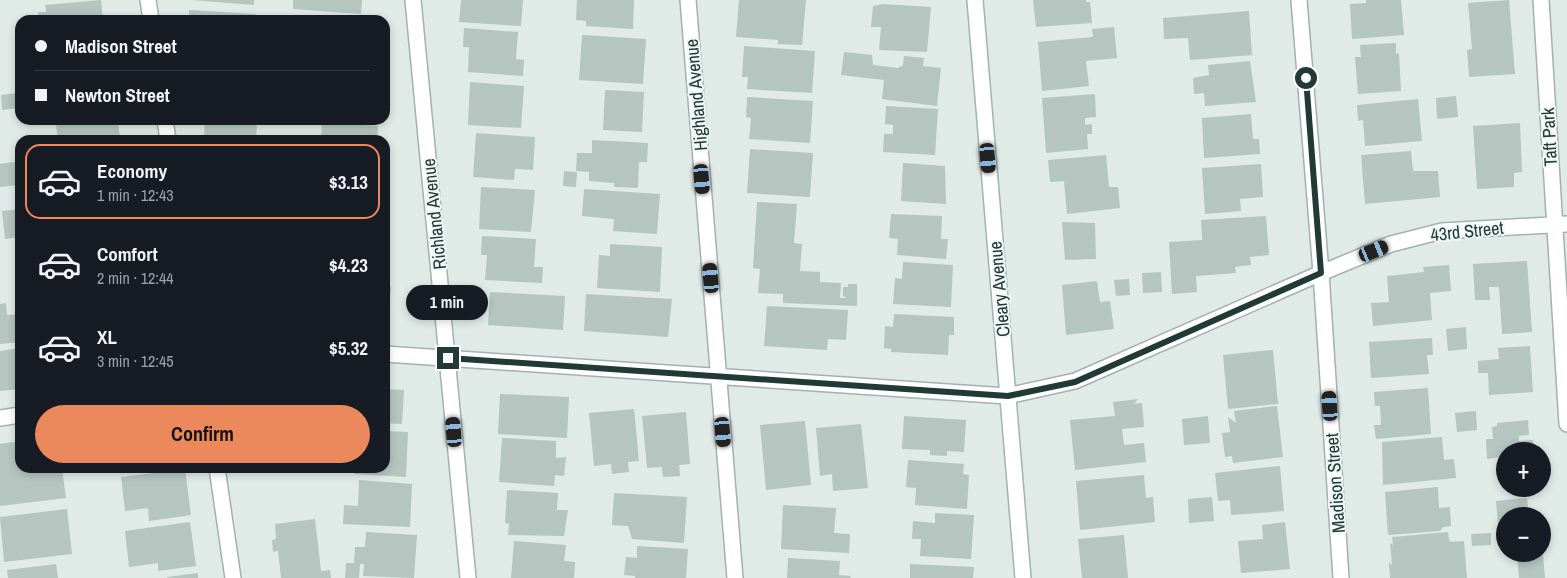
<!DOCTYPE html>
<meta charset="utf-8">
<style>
:root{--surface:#171b24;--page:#242831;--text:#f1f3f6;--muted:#9ea1a6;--line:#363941;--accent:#ec895c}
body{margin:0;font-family:"Archivo Narrow",sans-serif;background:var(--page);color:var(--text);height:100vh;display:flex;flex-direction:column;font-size:19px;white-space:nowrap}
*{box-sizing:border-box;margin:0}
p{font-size:16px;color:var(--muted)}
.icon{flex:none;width:28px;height:28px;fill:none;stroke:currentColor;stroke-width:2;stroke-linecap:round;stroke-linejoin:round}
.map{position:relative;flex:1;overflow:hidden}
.drawer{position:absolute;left:15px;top:135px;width:375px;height:338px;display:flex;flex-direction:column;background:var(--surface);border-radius:15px;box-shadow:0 2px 8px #0003}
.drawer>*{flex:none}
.guide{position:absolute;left:15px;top:15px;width:375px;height:110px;border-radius:15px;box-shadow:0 2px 8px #0003;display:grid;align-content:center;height:110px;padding:0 20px;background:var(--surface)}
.fabs{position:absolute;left:1496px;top:442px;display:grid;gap:10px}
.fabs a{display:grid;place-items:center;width:55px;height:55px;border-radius:50%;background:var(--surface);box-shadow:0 2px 8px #0003;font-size:25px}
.end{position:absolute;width:22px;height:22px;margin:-11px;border:6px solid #213a35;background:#fff;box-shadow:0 0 0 2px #fff}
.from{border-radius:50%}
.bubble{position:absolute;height:35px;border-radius:18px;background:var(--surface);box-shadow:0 2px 8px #0003;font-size:16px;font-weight:700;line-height:35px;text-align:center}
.car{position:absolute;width:15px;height:30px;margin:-15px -8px;border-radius:6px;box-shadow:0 0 4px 1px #0007;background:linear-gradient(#222 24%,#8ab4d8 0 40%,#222 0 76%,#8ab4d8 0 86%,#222 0)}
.guide b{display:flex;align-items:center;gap:18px;height:48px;font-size:19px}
.guide b+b{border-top:1px solid var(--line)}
.guide i{width:12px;height:12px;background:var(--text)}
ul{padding:9px 0 0;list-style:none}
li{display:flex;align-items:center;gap:15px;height:75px;margin:0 10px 8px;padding:0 10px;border:2px solid transparent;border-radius:15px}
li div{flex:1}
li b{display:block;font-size:19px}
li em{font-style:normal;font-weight:700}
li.on{border-color:var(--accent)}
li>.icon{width:45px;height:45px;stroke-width:1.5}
.primary-button{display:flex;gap:10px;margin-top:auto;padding:10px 20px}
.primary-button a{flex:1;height:58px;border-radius:30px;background:var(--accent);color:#111;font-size:20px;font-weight:700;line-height:58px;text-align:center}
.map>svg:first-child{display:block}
</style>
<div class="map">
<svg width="1567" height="578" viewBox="0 0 1567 578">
<rect width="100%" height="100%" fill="#e0eae6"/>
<!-- building -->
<path fill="#b5c5bf" d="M 101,0 L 103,20 L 39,20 L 38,12 L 46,12 L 45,5 Z
M 192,0 L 254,0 L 254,5 Z
M 293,0 L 362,0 L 361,14 L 293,9 Z
M 461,0 L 523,0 L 521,26 L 459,22 Z
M 577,0 L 634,0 L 633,29 L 586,26 L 586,21 L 576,20 Z
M 739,0 L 806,0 L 802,45 L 778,44 L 778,40 L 736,37 Z
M 1033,0 L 1086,0 L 1086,2 L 1090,2 L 1092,23 L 1036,27 Z
M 1366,0 L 1401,0 L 1404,35 L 1352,39 L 1350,4 L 1366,3 Z
M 1509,0 L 1515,74 L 1469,77 L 1467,50 L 1472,49 L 1468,3 Z
M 883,4 L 931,7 L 927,52 L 879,50 L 881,27 L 871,27 L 873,6 Z
M 189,10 L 256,14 L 256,16 L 266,17 L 266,20 L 189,20 Z
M 1249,11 L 1252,55 L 1190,60 L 1188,38 L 1164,39 L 1163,18 Z
M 1114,27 L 1117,58 L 1086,61 L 1089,86 L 1042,91 L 1038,42 L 1093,37 L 1092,29 Z
M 464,28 L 518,32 L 516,59 L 524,60 L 523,76 L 468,72 L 469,47 L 463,47 Z
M 582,35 L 646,39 L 643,84 L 579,80 Z
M 1396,43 L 1396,54 L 1399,53 L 1401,91 L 1358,94 L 1355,57 L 1361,57 L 1360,45 Z
M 744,46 L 815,51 L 812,93 L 747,89 L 748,77 L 742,77 Z
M 844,52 L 872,55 L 873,65 L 898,68 L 903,65 L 904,56 L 924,58 L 923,66 L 941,68 L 937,106 L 882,99 L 884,80 L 841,75 Z
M 1250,61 L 1256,102 L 1205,106 L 1204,93 L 1194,94 L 1193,78 L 1209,75 L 1208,65 Z
M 470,82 L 524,86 L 521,128 L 468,125 Z
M 605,90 L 644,92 L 642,132 L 603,130 Z
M 17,93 L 19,108 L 2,110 L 1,95 Z
M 1095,94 L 1096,117 L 1085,118 L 1085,125 L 1092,124 L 1092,134 L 1087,134 L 1088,149 L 1046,153 L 1042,98 Z
M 1456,96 L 1458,117 L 1437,119 L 1436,98 Z
M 747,97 L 813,101 L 810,143 L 749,139 L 751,118 L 746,117 Z
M 1418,99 L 1422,141 L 1365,146 L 1363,120 L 1358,121 L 1357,105 Z
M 886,106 L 938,109 L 935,155 L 883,152 L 884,134 L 893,134 L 893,125 L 885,124 Z
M 1251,114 L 1253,139 L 1259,139 L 1260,154 L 1204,158 L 1202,118 Z
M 80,120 L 118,120 L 120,140 L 58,140 L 56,125 L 80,122 Z
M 205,120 L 257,120 L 256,140 L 204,140 Z
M 322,122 L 378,126 L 377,140 L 318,140 L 318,137 L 321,137 Z
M 1520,123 L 1522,172 L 1514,173 L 1514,187 L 1477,189 L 1473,126 Z
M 476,133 L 535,137 L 533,170 L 515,169 L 514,180 L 473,177 Z
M 592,140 L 648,143 L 647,162 L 639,162 L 638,188 L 614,187 L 614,183 L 589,181 L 589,172 L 576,171 L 577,153 L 592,153 Z
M 750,149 L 813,153 L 810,197 L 747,193 Z
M 1411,151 L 1413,171 L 1438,171 L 1440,197 L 1365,204 L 1361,155 Z
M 1106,155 L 1109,187 L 1118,187 L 1120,208 L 1067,214 L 1064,181 L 1050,182 L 1048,160 Z
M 20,161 L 20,185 L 0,187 L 0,164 Z
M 903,163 L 945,166 L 946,204 L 901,201 Z
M 1261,164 L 1263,197 L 1240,199 L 1241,211 L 1205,214 L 1202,168 Z
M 564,171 L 577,172 L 576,187 L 563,186 Z
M 481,187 L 535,190 L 531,232 L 479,229 Z
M 584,189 L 660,194 L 657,234 L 613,231 L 614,219 L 582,216 Z
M 757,202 L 797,204 L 794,243 L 802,244 L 800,271 L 820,272 L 820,282 L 841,283 L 840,298 L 847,298 L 843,296 L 843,287 L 848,287 L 848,284 L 857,284 L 857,306 L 783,303 L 783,294 L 758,293 L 760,269 L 753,268 Z
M 20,209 L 20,237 L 5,239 L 2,211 Z
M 891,214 L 942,216 L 941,239 L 948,239 L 946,259 L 897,255 L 898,239 L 889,238 Z
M 1266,216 L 1269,255 L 1250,257 L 1251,265 L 1235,267 L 1236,273 L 1196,276 L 1197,292 L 1172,294 L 1169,242 L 1202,240 L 1201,220 Z
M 1062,222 L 1095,223 L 1096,259 L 1065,260 Z
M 385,229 L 388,229 L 387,271 L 385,271 Z
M 482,236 L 536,239 L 534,267 L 543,267 L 542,283 L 485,280 L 487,255 L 481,255 Z
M 610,244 L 662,247 L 660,292 L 597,288 L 599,255 L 610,256 Z
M 1527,261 L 1532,332 L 1502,334 L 1499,287 L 1489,287 L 1490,300 L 1475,300 L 1473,264 Z
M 903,262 L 953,265 L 951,307 L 893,304 L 895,278 L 902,279 Z
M 1449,265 L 1451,291 L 1430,293 L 1432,320 L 1373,326 L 1371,303 L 1389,302 L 1387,276 L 1424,272 L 1423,267 Z
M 1161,272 L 1162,292 L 1143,293 L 1142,273 Z
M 1129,279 L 1130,295 L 1116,296 L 1114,280 Z
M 1097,281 L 1100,302 L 1110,301 L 1114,329 L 1066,335 L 1062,285 Z
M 385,286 L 391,286 L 389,320 L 385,319 Z
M 490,292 L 565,296 L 563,330 L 488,325 Z
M 586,294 L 672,299 L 668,337 L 584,331 Z
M 6,303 L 7,315 L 20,314 L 20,342 L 0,344 L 0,304 Z
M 767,306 L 848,310 L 846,340 L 828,339 L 827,350 L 764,346 Z
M 894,314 L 954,317 L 954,335 L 949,335 L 948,355 L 891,352 L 891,349 L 884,348 L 885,326 L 893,327 Z
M 1466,327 L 1467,349 L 1448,351 L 1446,329 Z
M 1432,338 L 1433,355 L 1427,355 L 1429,374 L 1371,378 L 1369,342 Z
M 1530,346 L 1533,392 L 1489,395 L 1488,373 L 1478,373 L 1478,361 L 1499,359 L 1498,348 Z
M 20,348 L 20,389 L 0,391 L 0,351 Z
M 1273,350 L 1278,404 L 1228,409 L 1223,355 Z
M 1428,388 L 1431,434 L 1376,439 L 1374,425 L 1381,425 L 1380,406 L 1375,406 L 1374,392 Z
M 385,389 L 404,390 L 402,424 L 385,423 Z
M 500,394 L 569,397 L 567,438 L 498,434 Z
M 1138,399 L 1134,404 L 1142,403 L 1144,427 L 1122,429 L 1124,445 L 1144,443 L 1146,462 L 1075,470 L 1070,420 L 1115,416 L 1113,402 Z
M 1277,406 L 1283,457 L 1233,463 L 1232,456 L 1225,457 L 1222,433 L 1230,432 L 1228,417 L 1236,423 L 1234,411 Z
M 634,409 L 639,461 L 628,462 L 629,472 L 612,474 L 611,464 L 594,466 L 589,413 Z
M 1476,411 L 1477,430 L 1457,432 L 1455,413 Z
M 686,412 L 690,464 L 679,465 L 680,476 L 663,477 L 662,467 L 647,468 L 642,416 Z
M 904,416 L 966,420 L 964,452 L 947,451 L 947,456 L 930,455 L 930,450 L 902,449 Z
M 1208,416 L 1210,443 L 1184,445 L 1182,419 Z
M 1528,420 L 1529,435 L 1519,436 L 1519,441 L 1533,440 L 1534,451 L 1505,451 L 1505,488 L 1502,488 L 1500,457 L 1487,459 L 1486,439 L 1493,439 L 1492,427 L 1497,426 L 1497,423 Z
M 805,421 L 811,485 L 766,490 L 760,425 Z
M 861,424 L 868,488 L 833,491 L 832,474 L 820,476 L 816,428 Z
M 385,431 L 408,432 L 406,477 L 354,474 L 354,468 L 385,468 Z
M 1442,437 L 1444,460 L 1454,459 L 1456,478 L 1383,485 L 1382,442 Z
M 502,438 L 556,441 L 556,458 L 566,457 L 564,476 L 555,475 L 554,486 L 499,482 Z
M 20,441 L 20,468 L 62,468 L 66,498 L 0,506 L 0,444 Z
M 908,460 L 964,464 L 963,474 L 969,475 L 967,509 L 915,505 L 916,488 L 906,487 Z
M 1280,466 L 1284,511 L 1231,515 L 1230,500 L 1218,501 L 1215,473 Z
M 185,469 L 191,515 L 149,521 L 148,508 L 125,511 L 121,477 Z
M 1144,475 L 1146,498 L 1153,497 L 1155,522 L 1080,530 L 1076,481 Z
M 359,480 L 412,484 L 410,527 L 343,524 L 344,505 L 358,506 Z
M 1438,487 L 1439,508 L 1450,507 L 1451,526 L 1443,527 L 1440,531 L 1388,535 L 1385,492 Z
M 507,490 L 558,493 L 557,510 L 568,510 L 564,536 L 508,535 L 509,524 L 505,523 Z
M 614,493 L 687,497 L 684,543 L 632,539 L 628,526 L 612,525 Z
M 1212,497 L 1214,521 L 1189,523 L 1188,499 Z
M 1527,498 L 1529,516 L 1505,516 L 1505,530 L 1498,524 L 1496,501 Z
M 783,505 L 836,508 L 834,533 L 850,534 L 849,553 L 781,549 Z
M 67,509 L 72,554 L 4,562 L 0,517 Z
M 935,513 L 974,515 L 971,559 L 920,556 L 921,539 L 912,539 L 913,521 L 935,523 Z
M 315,519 L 321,571 L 330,570 L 331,578 L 281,578 L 278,551 L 273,552 L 272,540 L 276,539 L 275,524 Z
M 190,522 L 196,566 L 158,571 L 158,563 L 129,567 L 125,531 Z
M 1285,522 L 1290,569 L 1241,573 L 1238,541 L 1263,539 L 1262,525 Z
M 366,532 L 417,535 L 414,578 L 363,576 L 364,564 L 360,564 L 359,578 L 345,578 L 346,563 L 354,563 L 355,547 L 365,547 Z
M 1448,532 L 1449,540 L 1451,540 L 1449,542 L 1464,541 L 1467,578 L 1390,578 L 1389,562 L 1392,565 L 1390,543 L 1393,545 L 1392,537 Z
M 1491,533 L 1491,545 L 1472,546 L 1471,534 Z
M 1124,535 L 1128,578 L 1082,578 L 1078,539 Z
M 514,541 L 566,545 L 564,561 L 575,562 L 574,578 L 511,578 Z
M 637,546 L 688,549 L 686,578 L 635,578 L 635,576 L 624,575 L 626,557 L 637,558 Z
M 1517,554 L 1543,554 L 1545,578 L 1519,578 Z
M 788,558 L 840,561 L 839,575 L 851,576 L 850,578 L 787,578 Z
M 56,564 L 58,578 L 8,578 L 7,570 Z
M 910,564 L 974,567 L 973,578 L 910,578 Z
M 198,573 L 198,578 L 167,578 L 167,577 Z"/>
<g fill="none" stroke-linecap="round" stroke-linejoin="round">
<!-- street casing -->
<g stroke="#a3b2ad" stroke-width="18">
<path id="street" d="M 148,0 L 151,20
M 413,0 L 468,578
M 688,0 L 735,578
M 1299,0 L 1321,273 L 1341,578
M 1541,0 L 1567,424
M 165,120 L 168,140
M 385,354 L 1007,396 L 1075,381 L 1321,273 L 1391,244 L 1442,231 L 1567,224
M 0,418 L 20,415
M 217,468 L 233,578"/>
</g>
<!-- secondary casing -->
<g stroke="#9fb6af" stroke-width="18">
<path id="secondary" d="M 975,0 L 1023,578"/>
</g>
<!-- street -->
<use href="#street" stroke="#fff" stroke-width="15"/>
<!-- secondary -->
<use href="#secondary" stroke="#fff" stroke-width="15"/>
</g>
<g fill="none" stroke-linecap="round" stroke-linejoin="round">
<!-- route -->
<path stroke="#213a35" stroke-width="6" d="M 448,358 L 1008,396 L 1075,382 L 1321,273 L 1306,78"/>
</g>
<g text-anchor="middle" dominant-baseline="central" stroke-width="4" stroke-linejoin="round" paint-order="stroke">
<!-- street labels -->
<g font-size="18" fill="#213a35" stroke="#f0f7f4">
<text transform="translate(696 95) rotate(-95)">Highland Avenue</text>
<text transform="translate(1549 137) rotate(-93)">Taft Park</text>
<text transform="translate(434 214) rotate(-96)">Richland Avenue</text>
<text transform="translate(1467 231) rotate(-6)">43rd Street</text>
<text transform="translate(999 289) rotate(-95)">Cleary Avenue</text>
<text transform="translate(1335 483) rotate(-94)">Madison Street</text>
</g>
</g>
</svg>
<div class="fabs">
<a>+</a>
<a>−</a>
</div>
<i class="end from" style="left:1306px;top:78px"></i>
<i class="end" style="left:448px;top:358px"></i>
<div class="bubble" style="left:406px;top:285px;width:82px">1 min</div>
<i class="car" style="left:988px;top:158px;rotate:175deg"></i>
<i class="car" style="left:702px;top:179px;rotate:175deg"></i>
<i class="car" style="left:1374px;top:251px;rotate:68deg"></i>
<i class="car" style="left:711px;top:278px;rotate:355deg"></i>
<i class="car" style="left:1330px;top:406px;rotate:356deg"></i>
<i class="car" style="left:454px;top:432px;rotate:355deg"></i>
<i class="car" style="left:723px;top:432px;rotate:175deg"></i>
<div class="guide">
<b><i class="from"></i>Madison Street</b>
<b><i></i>Newton Street</b>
</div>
<section class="drawer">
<ul>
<li class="on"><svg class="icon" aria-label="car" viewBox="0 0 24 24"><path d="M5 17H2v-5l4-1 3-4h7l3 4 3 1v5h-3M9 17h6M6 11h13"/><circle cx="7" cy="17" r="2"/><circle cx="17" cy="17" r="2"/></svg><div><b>Economy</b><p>1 min · 12:43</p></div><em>$3.13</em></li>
<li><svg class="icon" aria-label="car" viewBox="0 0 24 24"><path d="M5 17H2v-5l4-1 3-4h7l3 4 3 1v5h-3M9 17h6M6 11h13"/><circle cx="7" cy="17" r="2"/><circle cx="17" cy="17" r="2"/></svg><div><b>Comfort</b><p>2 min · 12:44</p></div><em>$4.23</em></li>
<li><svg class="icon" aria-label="car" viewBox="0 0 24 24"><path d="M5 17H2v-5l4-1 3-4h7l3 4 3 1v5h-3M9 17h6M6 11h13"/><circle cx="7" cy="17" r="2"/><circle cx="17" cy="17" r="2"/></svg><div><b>XL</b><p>3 min · 12:45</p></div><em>$5.32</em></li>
</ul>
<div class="primary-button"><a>Confirm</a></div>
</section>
</div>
